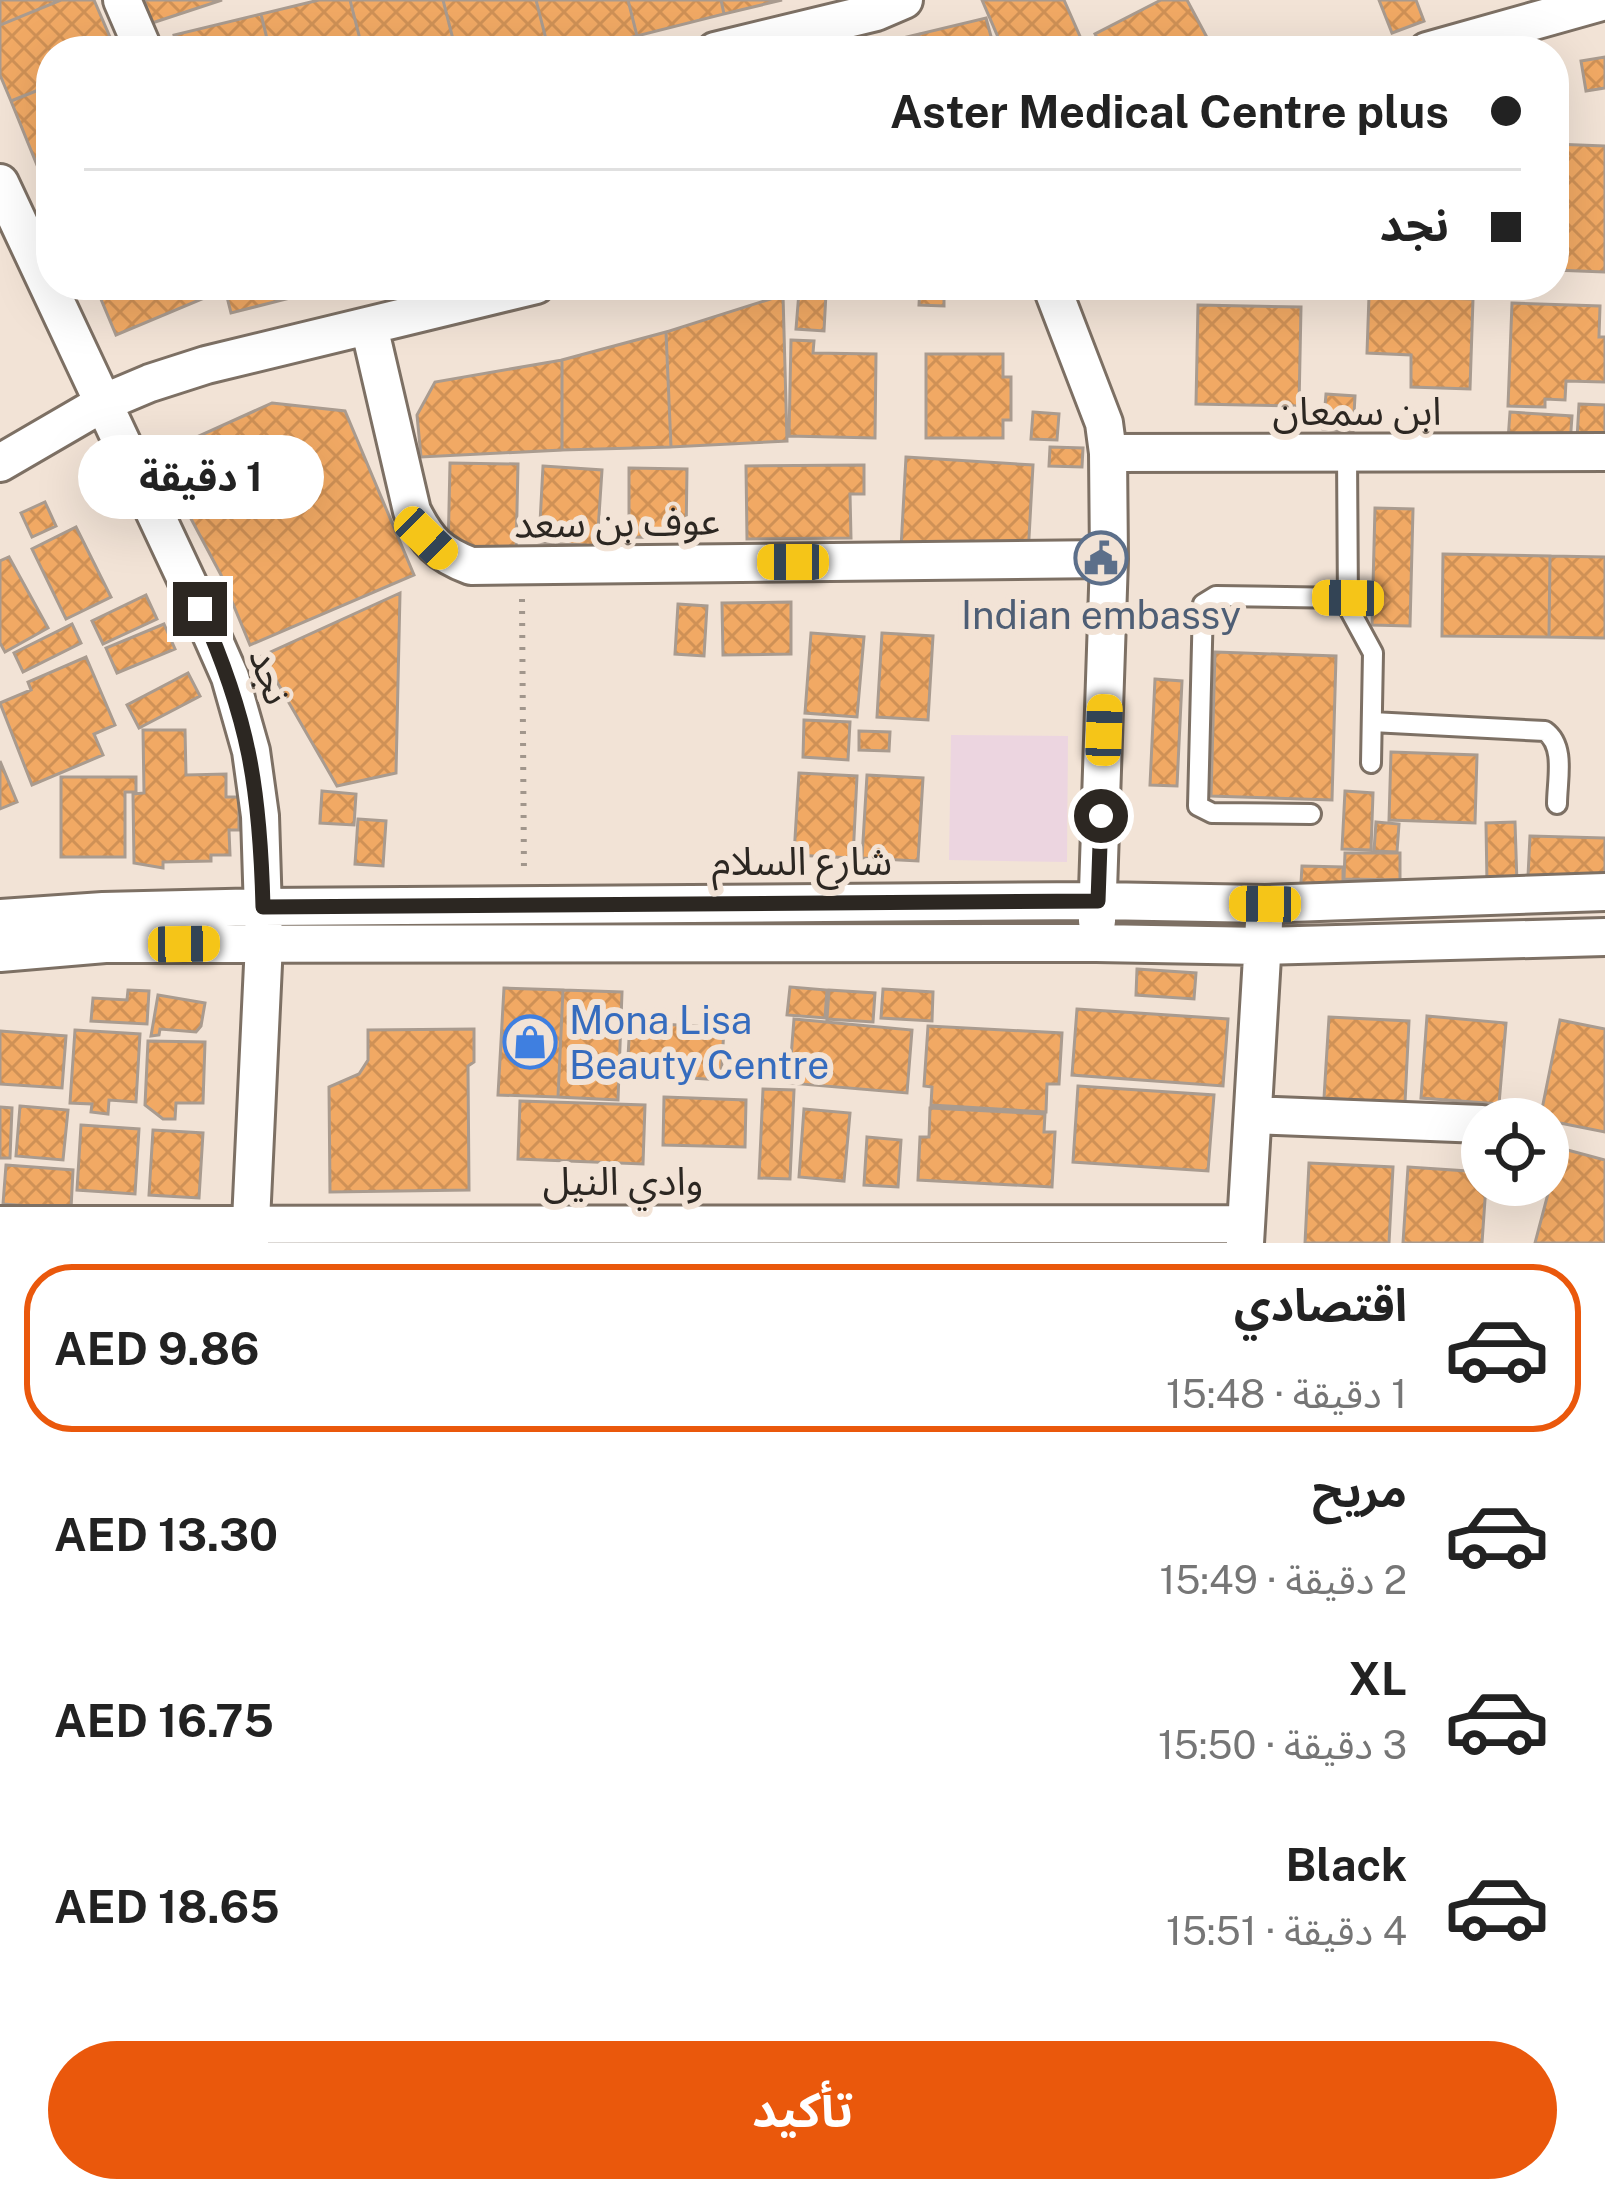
<!DOCTYPE html>
<html lang="ar">
<meta charset="utf-8">
<style>
:root{--surface:#fff;--page:#f2f2f2;--text:#222;--muted:#767676;--line:#e0e0e0;--accent:#ea580c}
body{margin:0;font-family:"Public Sans","Noto Sans Arabic",sans-serif;background:var(--page);color:var(--text);direction:rtl;height:100vh;display:flex;flex-direction:column;font-size:45px;white-space:nowrap}
*{box-sizing:border-box;margin:0}
p{font-size:39px;color:var(--muted)}
.icon{flex:none;width:66px;height:66px;fill:none;stroke:currentColor;stroke-width:2;stroke-linecap:round;stroke-linejoin:round}
.map{position:relative;height:1243px;overflow:hidden;direction:ltr}
.panel{display:flex;flex-direction:column;background:var(--surface);flex:1}
.panel>*{flex:none}
.top-card{position:absolute;left:36px;top:36px;width:1533px;height:264px;border-radius:48px;box-shadow:0 12px 48px #0002;direction:rtl;display:grid;align-content:center;height:264px;padding:0 48px;background:var(--surface)}
.tools{position:absolute;left:1461px;top:1098px;display:grid;gap:24px}
.tools a{display:grid;place-items:center;width:108px;height:108px;border-radius:50%;background:var(--surface);box-shadow:0 12px 48px #0002;font-size:60px}
.end{position:absolute;width:54px;height:54px;margin:-27px;border:15px solid #2c2722;background:#fff;box-shadow:0 0 0 6px #fff}
.from{border-radius:50%}
.bubble{position:absolute;height:84px;border-radius:42px;background:var(--surface);box-shadow:0 12px 48px #0002;font-size:39px;font-weight:700;line-height:84px;text-align:center;direction:rtl}
.car{position:absolute;width:36px;height:72px;margin:-36px -18px;border-radius:15px;box-shadow:0 0 9px 3px #0007;background:linear-gradient(#f5c518 24%,#345 0 40%,#f5c518 0 76%,#345 0 86%,#f5c518 0)}
.top-card b{display:flex;align-items:center;gap:42px;height:114px;font-size:45px}
.top-card b+b{border-top:3px solid var(--line)}
.top-card i{width:30px;height:30px;background:var(--text)}
ul{padding:21px 0 0;list-style:none}
li{display:flex;align-items:center;gap:36px;height:168px;margin:0 24px 18px;padding:0 24px;border:6px solid transparent;border-radius:48px}
li div{flex:1}
li b{display:block;font-size:45px}
li em{font-style:normal;font-weight:700}
li.on{border-color:var(--accent)}
li>.icon{width:108px;height:108px;stroke-width:1.5}
.button{display:flex;gap:24px;margin-top:auto;padding:24px 48px}
.button a{flex:1;height:138px;border-radius:72px;background:var(--accent);color:#fff;font-size:48px;font-weight:700;line-height:138px;text-align:center}
.map>svg:first-child{display:block}
</style>
<div class="map">
<svg width="1605" height="1243" viewBox="0 0 1605 1243">
<defs>
<pattern id="building-cross-hatch" width="8" height="8" patternUnits="userSpaceOnUse" patternTransform="scale(3)"><rect width="8" height="8" fill="#f1a964"/><path d="M0 0l8 8M0 8l8-8" fill="none" stroke="#cf9156"/></pattern>
</defs>
<rect width="100%" height="100%" fill="#f2e3d6"/>
<!-- medical -->
<path fill="#ecd5e0" d="M 951,735 L 1068,736 L 1067,862 L 949,860 Z"/>
<!-- building -->
<path fill="url(#building-cross-hatch)" stroke="#a99b8f" stroke-width="3" d="M 0,0 L 61,0 L 0,25 Z
M 61,0 L 94,0 L 116,51 L 51,51 L 51,85 L 11,101 L 0,75 L 0,25 Z
M 144,0 L 222,0 L 152,23 Z
M 319,0 L 350,0 L 363,51 L 270,51 L 261,14 Z
M 350,0 L 443,0 L 456,51 L 363,51 Z
M 443,0 L 536,0 L 549,51 L 456,51 Z
M 536,0 L 628,0 L 637,36 L 574,51 L 549,51 Z
M 628,0 L 721,0 L 724,14 L 637,36 Z
M 721,0 L 782,0 L 724,14 Z
M 982,0 L 1064,0 L 1086,50 L 1004,51 Z
M 1161,0 L 1187,0 L 1211,45 L 1200,51 L 1104,51 L 1095,34 Z
M 1379,0 L 1416,0 L 1424,21 L 1392,33 Z
M 261,14 L 270,51 L 178,51 L 174,35 Z
M 986,18 L 995,51 L 923,51 L 919,34 Z
M 919,34 L 923,51 L 849,51 Z
M 1605,57 L 1605,88 L 1586,91 L 1581,61 Z
M 51,85 L 51,165 L 39,170 L 11,101 Z
M 1554,144 L 1605,146 L 1605,272 L 1554,270 Z
M 95,285 L 196,285 L 202,299 L 116,335 Z
M 224,285 L 299,285 L 302,295 L 231,313 Z
M 920,285 L 944,285 L 944,306 L 919,305 Z
M 799,292 L 826,293 L 824,331 L 796,329 Z
M 783,295 L 787,441 L 671,447 L 666,332 Z
M 1369,296 L 1473,299 L 1470,389 L 1411,387 L 1411,355 L 1367,353 Z
M 1512,303 L 1600,306 L 1599,337 L 1605,337 L 1605,382 L 1566,381 L 1565,400 L 1545,399 L 1545,407 L 1508,406 Z
M 1198,305 L 1301,307 L 1299,406 L 1196,404 Z
M 666,332 L 671,447 L 562,450 L 562,360 Z
M 791,340 L 814,341 L 813,353 L 876,354 L 875,438 L 789,436 Z
M 926,354 L 1003,354 L 1003,377 L 1011,377 L 1011,420 L 1003,420 L 1003,438 L 926,438 Z
M 562,360 L 562,450 L 421,457 L 417,415 L 435,382 Z
M 1326,394 L 1355,396 L 1353,432 L 1323,429 Z
M 272,403 L 345,411 L 414,575 L 250,645 L 221,575 L 157,455 Z
M 1579,404 L 1605,405 L 1605,440 L 1577,439 Z
M 1033,412 L 1059,414 L 1057,440 L 1031,439 Z
M 1510,412 L 1572,416 L 1570,445 L 1508,440 Z
M 1050,447 L 1083,448 L 1082,467 L 1049,466 Z
M 906,457 L 1033,465 L 1028,556 L 901,548 Z
M 450,463 L 518,464 L 516,555 L 448,553 Z
M 864,465 L 864,494 L 850,494 L 851,538 L 747,539 L 746,466 Z
M 543,466 L 602,470 L 597,546 L 539,542 Z
M 629,468 L 687,469 L 686,538 L 629,537 Z
M 45,502 L 56,526 L 32,537 L 21,513 Z
M 1375,508 L 1413,509 L 1410,626 L 1372,625 Z
M 76,527 L 111,597 L 66,619 L 32,549 Z
M 1443,554 L 1550,556 L 1549,637 L 1442,636 Z
M 1550,556 L 1605,557 L 1605,638 L 1549,637 Z
M 9,557 L 48,628 L 5,652 L 0,643 L 0,561 Z
M 400,593 L 396,773 L 337,786 L 262,656 Z
M 146,595 L 157,619 L 103,644 L 92,621 Z
M 791,602 L 791,654 L 723,655 L 722,603 Z
M 678,604 L 707,606 L 704,656 L 675,654 Z
M 72,624 L 81,643 L 23,672 L 14,653 Z
M 164,624 L 175,649 L 117,673 L 106,648 Z
M 811,633 L 864,637 L 857,717 L 805,713 Z
M 882,633 L 933,636 L 928,720 L 877,717 Z
M 1215,652 L 1336,656 L 1332,800 L 1211,796 Z
M 86,657 L 115,725 L 94,734 L 103,755 L 32,785 L 0,703 L 31,690 L 28,682 Z
M 188,673 L 200,696 L 139,728 L 127,705 Z
M 1155,679 L 1182,681 L 1177,786 L 1150,785 Z
M 804,720 L 850,722 L 848,760 L 803,757 Z
M 143,730 L 185,730 L 186,775 L 226,774 L 226,797 L 239,797 L 239,830 L 229,830 L 230,855 L 211,855 L 211,861 L 163,862 L 163,868 L 134,863 L 133,794 L 144,793 Z
M 859,731 L 890,732 L 889,751 L 859,750 Z
M 1391,752 L 1477,755 L 1475,823 L 1389,820 Z
M 0,761 L 17,802 L 0,809 Z
M 799,773 L 857,776 L 853,858 L 794,855 Z
M 867,775 L 923,778 L 918,861 L 862,858 Z
M 61,777 L 136,777 L 136,792 L 125,792 L 125,857 L 61,857 Z
M 322,791 L 356,794 L 354,825 L 320,823 Z
M 1345,791 L 1373,793 L 1371,850 L 1342,849 Z
M 358,819 L 386,821 L 383,866 L 355,864 Z
M 1376,822 L 1399,824 L 1397,852 L 1374,851 Z
M 1515,822 L 1517,884 L 1487,884 L 1486,823 Z
M 1530,836 L 1605,838 L 1605,879 L 1528,876 Z
M 1345,853 L 1400,853 L 1400,880 L 1344,879 Z
M 1302,866 L 1343,867 L 1343,884 L 1301,883 Z
M 1137,969 L 1196,973 L 1194,999 L 1136,995 Z
M 790,987 L 827,990 L 825,1018 L 787,1015 Z
M 504,988 L 563,990 L 558,1097 L 498,1095 Z
M 883,989 L 933,992 L 932,1021 L 881,1018 Z
M 128,990 L 149,991 L 147,1024 L 91,1021 L 93,998 L 127,1000 Z
M 563,990 L 622,992 L 618,1100 L 558,1097 Z
M 829,990 L 875,993 L 873,1022 L 827,1019 Z
M 158,995 L 205,1003 L 201,1026 L 196,1032 L 160,1029 L 159,1035 L 151,1036 Z
M 1077,1009 L 1228,1019 L 1223,1086 L 1072,1075 Z
M 1427,1016 L 1506,1023 L 1499,1104 L 1421,1098 Z
M 1329,1017 L 1409,1021 L 1405,1103 L 1324,1098 Z
M 794,1019 L 912,1030 L 907,1093 L 789,1083 Z
M 1560,1020 L 1605,1029 L 1605,1132 L 1540,1119 Z
M 630,1022 L 724,1028 L 721,1080 L 627,1074 Z
M 928,1026 L 1062,1033 L 1059,1084 L 1047,1084 L 1046,1112 L 931,1105 L 932,1087 L 924,1086 Z
M 474,1029 L 474,1062 L 468,1066 L 469,1190 L 330,1192 L 329,1087 L 359,1074 L 368,1060 L 368,1030 Z
M 75,1030 L 140,1034 L 136,1102 L 109,1100 L 108,1114 L 91,1112 L 92,1104 L 70,1103 Z
M 0,1031 L 66,1036 L 62,1088 L 0,1084 Z
M 148,1041 L 205,1042 L 203,1103 L 176,1103 L 175,1119 L 163,1119 L 145,1105 Z
M 1078,1086 L 1214,1095 L 1208,1171 L 1073,1162 Z
M 763,1089 L 794,1090 L 790,1179 L 759,1178 Z
M 664,1097 L 746,1100 L 745,1147 L 663,1145 Z
M 520,1101 L 645,1105 L 643,1164 L 518,1159 Z
M 20,1106 L 68,1110 L 63,1160 L 16,1156 Z
M 0,1107 L 12,1108 L 10,1158 L 0,1158 Z
M 930,1108 L 1045,1114 L 1044,1132 L 1055,1132 L 1052,1187 L 918,1180 L 920,1137 L 929,1137 Z
M 804,1109 L 850,1113 L 844,1181 L 799,1177 Z
M 81,1125 L 139,1129 L 135,1194 L 77,1190 Z
M 153,1130 L 203,1133 L 199,1198 L 149,1195 Z
M 867,1137 L 901,1140 L 898,1187 L 864,1185 Z
M 1560,1148 L 1605,1160 L 1605,1243 L 1535,1243 Z
M 1309,1163 L 1393,1167 L 1389,1243 L 1305,1243 Z
M 6,1165 L 73,1170 L 71,1209 L 3,1204 Z
M 1408,1167 L 1482,1172 L 1482,1185 L 1486,1185 L 1482,1243 L 1403,1243 Z"/>
<g fill="none" stroke-linecap="round" stroke-linejoin="round">
<!-- lane casing -->
<g stroke="#7d7064" stroke-width="24">
<path id="lane" d="M 1347,453 L 1348,607 L 1373,653 L 1371,763
M 1372,722 L 1545,731 C 1566,746 1557,780 1557,804
M 1311,814 L 1212,813 L 1198,806 L 1203,604 L 1216,596 L 1348,598"/>
</g>
<!-- street casing -->
<g stroke="#7d7064" stroke-width="42">
<path id="street" d="M 122,0 L 144,51
M 715,51 L 876,12 L 904,0
M 1427,51 L 1605,1
M 0,183 L 200,609 L 230,677 L 251,751 L 260,816 L 264,943 L 250,1243
M 1051,285 L 1104,423 L 1108,453 L 1109,559 L 1097,921
M 369,326 L 412,511 C 427,541 439,554 471,566 L 1109,559
M 1108,453 L 1605,452
M 0,463 L 105,402 L 150,383 L 206,365 L 536,285
M 0,918 L 103,911 L 263,907 L 1098,901 L 1265,904 L 1605,892
M 0,953 L 105,944 L 1096,943 L 1263,946 L 1605,937
M 1253,1115 L 1482,1124
M 0,1225 L 1246,1224
M 1245,1243 L 1264,923"/>
</g>
<!-- path -->
<path stroke="#a1968c" stroke-width="6" stroke-dasharray="3 9" stroke-linecap="butt" d="M 522,599 L 524,873"/>
<!-- lane -->
<use href="#lane" stroke="#fff" stroke-width="18"/>
<!-- street -->
<use href="#street" stroke="#fff" stroke-width="36"/>
</g>
<g fill="none" stroke-linecap="round" stroke-linejoin="round">
<!-- route -->
<path stroke="#2c2722" stroke-width="15" d="M 200,609 C 249,719 260,788 263,907 L 1098,901 L 1101,816"/>
</g>
<!-- icons -->
<defs>
<g id="civic-ring" transform="scale(2.7)"><circle r="9.5" fill="#f2e3d6" stroke="#5c6f8a" stroke-width="1.5"/><path d="M-.6-6.5H3V-4.5H.6V-3L4-1V1h2V6H-6V1h2V-1L-.6-3ZM-1.2 2.5V6h2.4V2.5Z" fill="#5c6f8a"/></g>
<g id="shop-ring" transform="scale(2.7)"><circle r="9.5" fill="#f2e3d6" stroke="#3f7fe0" stroke-width="1.5"/><path d="M-5-2.5h2.3a2.7 3.5 0 0 1 5.4 0H5L5.5 6h-11ZM-1.5-2.5h3a1.5 2.3 0 0 0-3 0Z" fill="#3f7fe0"/></g>
</defs>
<g fill-rule="evenodd">
<use href="#civic-ring" x="1101" y="558"/>
<use href="#shop-ring" x="530" y="1042"/>
</g>
<g text-anchor="middle" dominant-baseline="central" stroke-width="12" stroke-linejoin="round" paint-order="stroke">
<!-- street labels -->
<g font-size="39" fill="#2c2722" stroke="#f2e3d6">
<text x="1357" y="411">ابن سمعان</text>
<text transform="translate(617 522) rotate(-1)">عوف بن سعد</text>
<text transform="translate(271 676) rotate(71)">نجد</text>
<text x="802" y="861">شارع السلام</text>
<text x="623" y="1181">وادي النيل</text>
</g>
<!-- service labels -->
<g font-size="39" fill="#4e5e75" stroke="#f2e3d6">
<text x="1101" y="615">Indian embassy</text>
</g>
<!-- shop labels -->
<g font-size="39" fill="#366cbe" stroke="#f2e3d6" text-anchor="start">
<text x="569" y="1020">Mona Lisa<tspan x="569" dy="45">Beauty Centre</tspan></text>
</g>
</g>
</svg>
<div class="tools">
<a><svg class="icon" aria-label="locate" viewBox="0 0 24 24"><circle cx="12" cy="12" r="6"/><path d="M12 2v4M12 18v4M2 12h4M18 12h4"/></svg></a>
</div>
<i class="end from" style="left:1101px;top:816px"></i>
<i class="end" style="left:200px;top:609px"></i>
<div class="bubble" style="left:78px;top:435px;width:246px">1 دقيقة</div>
<i class="car" style="left:426px;top:538px;rotate:134deg"></i>
<i class="car" style="left:793px;top:562px;rotate:270deg"></i>
<i class="car" style="left:1348px;top:598px;rotate:271deg"></i>
<i class="car" style="left:1104px;top:730px;rotate:2deg"></i>
<i class="car" style="left:1265px;top:904px;rotate:271deg"></i>
<i class="car" style="left:184px;top:944px;rotate:89deg"></i>
<div class="top-card">
<b><i class="from"></i>Aster Medical Centre plus</b>
<b><i></i>نجد</b>
</div>
</div>
<section class="panel">
<ul>
<li class="on"><svg class="icon" aria-label="car" viewBox="0 0 24 24"><path d="M5 17H2v-5l4-1 3-4h7l3 4 3 1v5h-3M9 17h6M6 11h13"/><circle cx="7" cy="17" r="2"/><circle cx="17" cy="17" r="2"/></svg><div><b>اقتصادي</b><p>1 دقيقة · 15:48</p></div><em>AED 9.86</em></li>
<li><svg class="icon" aria-label="car" viewBox="0 0 24 24"><path d="M5 17H2v-5l4-1 3-4h7l3 4 3 1v5h-3M9 17h6M6 11h13"/><circle cx="7" cy="17" r="2"/><circle cx="17" cy="17" r="2"/></svg><div><b>مريح</b><p>2 دقيقة · 15:49</p></div><em>AED 13.30</em></li>
<li><svg class="icon" aria-label="car" viewBox="0 0 24 24"><path d="M5 17H2v-5l4-1 3-4h7l3 4 3 1v5h-3M9 17h6M6 11h13"/><circle cx="7" cy="17" r="2"/><circle cx="17" cy="17" r="2"/></svg><div><b>XL</b><p>3 دقيقة · 15:50</p></div><em>AED 16.75</em></li>
<li><svg class="icon" aria-label="car" viewBox="0 0 24 24"><path d="M5 17H2v-5l4-1 3-4h7l3 4 3 1v5h-3M9 17h6M6 11h13"/><circle cx="7" cy="17" r="2"/><circle cx="17" cy="17" r="2"/></svg><div><b>Black</b><p>4 دقيقة · 15:51</p></div><em>AED 18.65</em></li>
</ul>
<div class="button"><a>تأكيد</a></div>
</section>
